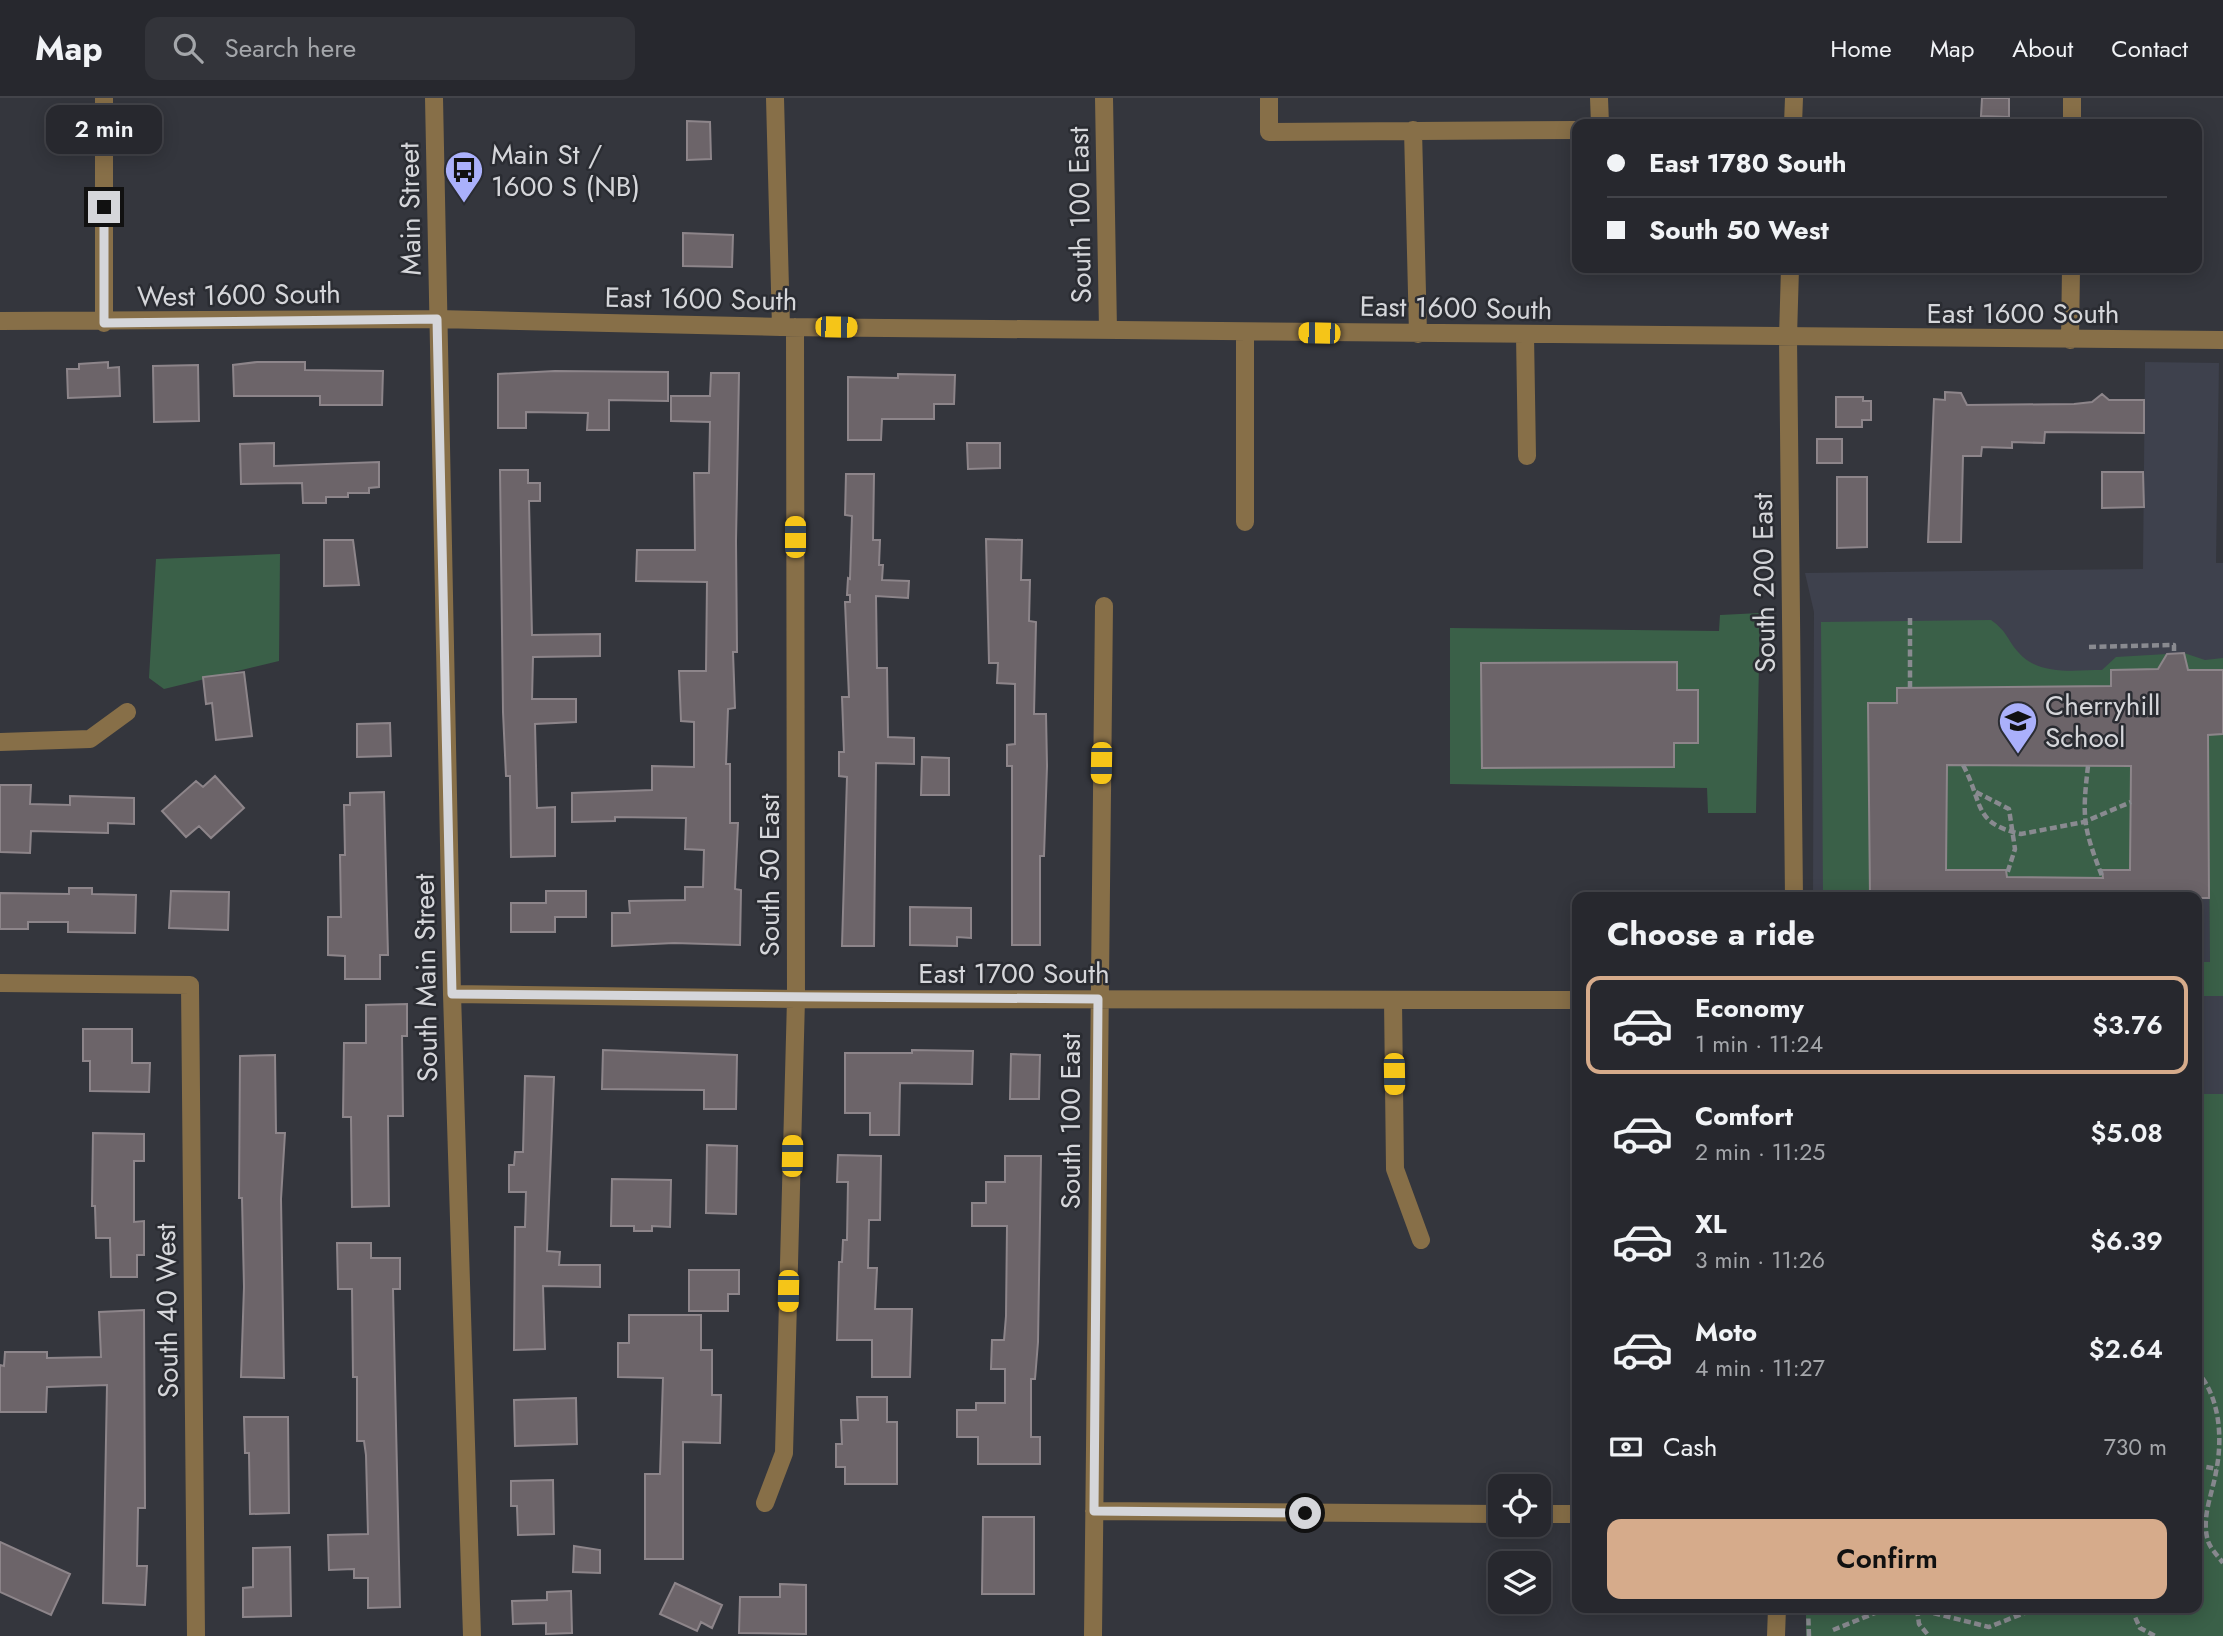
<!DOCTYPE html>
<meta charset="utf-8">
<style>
:root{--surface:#27282e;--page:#33343a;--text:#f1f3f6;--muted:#a4a6aa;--line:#43444a;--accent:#d6ab8b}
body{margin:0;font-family:Jost,sans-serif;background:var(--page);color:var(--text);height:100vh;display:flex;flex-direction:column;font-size:26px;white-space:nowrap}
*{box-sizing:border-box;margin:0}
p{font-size:23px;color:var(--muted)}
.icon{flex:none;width:38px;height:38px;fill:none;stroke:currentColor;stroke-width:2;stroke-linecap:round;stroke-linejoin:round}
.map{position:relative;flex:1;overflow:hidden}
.panel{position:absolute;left:1572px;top:794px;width:630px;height:721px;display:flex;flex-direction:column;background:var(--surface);border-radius:14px;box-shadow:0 4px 18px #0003,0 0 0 2px var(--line)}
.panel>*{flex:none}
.top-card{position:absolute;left:1572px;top:21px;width:630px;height:154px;border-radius:14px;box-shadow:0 4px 18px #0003,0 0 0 2px var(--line);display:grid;align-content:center;height:154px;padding:0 35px;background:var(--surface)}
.fabs{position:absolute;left:1488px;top:1376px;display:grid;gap:14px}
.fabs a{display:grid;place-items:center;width:63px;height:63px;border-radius:14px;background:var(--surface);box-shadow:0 4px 18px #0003,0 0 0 2px var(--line);font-size:35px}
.end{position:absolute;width:32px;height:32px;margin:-16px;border:9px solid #d5d6da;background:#111;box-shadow:0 0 0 4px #111}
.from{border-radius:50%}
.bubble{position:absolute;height:49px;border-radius:14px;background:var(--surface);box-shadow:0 4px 18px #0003,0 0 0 2px var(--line);font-size:23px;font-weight:600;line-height:49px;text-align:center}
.car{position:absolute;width:21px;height:42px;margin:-21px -10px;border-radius:9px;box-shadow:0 0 5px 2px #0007;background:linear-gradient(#f5c518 24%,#345 0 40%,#f5c518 0 76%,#345 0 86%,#f5c518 0)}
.top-card b{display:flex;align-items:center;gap:24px;height:66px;font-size:26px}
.top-card b+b{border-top:2px solid var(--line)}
.top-card i{width:18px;height:18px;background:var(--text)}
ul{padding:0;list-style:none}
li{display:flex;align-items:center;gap:21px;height:98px;margin:0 14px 10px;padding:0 21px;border:4px solid transparent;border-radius:14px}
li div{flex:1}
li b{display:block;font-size:26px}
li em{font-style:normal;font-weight:600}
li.selected{border-color:var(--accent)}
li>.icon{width:63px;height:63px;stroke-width:1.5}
h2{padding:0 35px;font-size:32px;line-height:84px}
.pay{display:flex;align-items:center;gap:18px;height:77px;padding:0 35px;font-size:26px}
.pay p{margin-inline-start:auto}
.action{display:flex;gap:14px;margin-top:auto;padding:14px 35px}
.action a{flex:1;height:80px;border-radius:14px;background:var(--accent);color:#111;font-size:28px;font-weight:600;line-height:80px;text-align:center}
header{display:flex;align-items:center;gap:42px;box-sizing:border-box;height:98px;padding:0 35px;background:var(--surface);border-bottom:2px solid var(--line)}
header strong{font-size:33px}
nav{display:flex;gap:38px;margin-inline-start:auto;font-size:24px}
.search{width:490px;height:63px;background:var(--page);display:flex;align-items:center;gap:18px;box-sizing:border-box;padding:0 24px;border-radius:14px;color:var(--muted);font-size:26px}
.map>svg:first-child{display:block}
</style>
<header>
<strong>Map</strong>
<div class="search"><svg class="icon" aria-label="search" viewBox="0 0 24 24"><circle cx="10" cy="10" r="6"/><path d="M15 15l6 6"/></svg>Search here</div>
<nav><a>Home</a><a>Map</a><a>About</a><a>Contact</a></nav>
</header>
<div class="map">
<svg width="2223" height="1538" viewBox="0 0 2223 1538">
<rect width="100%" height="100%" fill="#34363d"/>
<!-- built -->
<path fill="#3e414d" d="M 2145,264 L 2219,265 L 2216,465 L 2223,465 L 2223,1235 L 2196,1235 L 2196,800 L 1813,800 L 1814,514 L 1805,475 L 2143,471 Z"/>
<!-- green -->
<path fill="#3a6048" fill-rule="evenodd" d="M 280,456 L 279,563 L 164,591 L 149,580 L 156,461 Z
M 1760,515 L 1756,715 L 1708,715 L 1707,690 L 1450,686 L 1450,530 L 1719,533 L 1720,517 ZM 1677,564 L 1677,592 L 1698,592 L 1698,645 L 1674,645 L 1674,669 L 1482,670 L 1481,565 Z
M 1991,522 C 2008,534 2007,542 2019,555 C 2039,578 2075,572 2102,572 L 2116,559 L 2167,556 L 2158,571 L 2111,572 L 2111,588 L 1898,590 L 1897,605 L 1868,605 L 1870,800 L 1823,800 L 1821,524 Z
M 2184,555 L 2205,562 L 2223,560 L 2223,572 L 2188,572 Z
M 2223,636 L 2223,898 L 2196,898 L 2196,864 L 2210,864 L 2208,637 Z
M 1947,667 L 2131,668 L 2130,772 L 2103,772 L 2102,780 L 2006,779 L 2006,772 L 1946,772 Z
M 2196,996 L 2223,996 L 2223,1538 L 1806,1538 L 1806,1510 L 2196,1510 Z"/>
<!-- building -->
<path fill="#6c6469" stroke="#8d858a" stroke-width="2" fill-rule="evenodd" d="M 1982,0 L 2009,0 L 2009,19 L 1981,18 Z
M 687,23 L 710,24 L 711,61 L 687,62 Z
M 683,135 L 733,137 L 732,169 L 683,168 Z
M 108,264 L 108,270 L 119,269 L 120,298 L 68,300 L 67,271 L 79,271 L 79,266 Z
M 257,264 L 305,264 L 305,272 L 383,273 L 382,307 L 320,307 L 320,298 L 234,298 L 233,267 Z
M 198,267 L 199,323 L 154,324 L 153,268 Z
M 555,273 L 668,274 L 668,303 L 609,302 L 609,332 L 587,332 L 588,315 L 526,314 L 526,330 L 498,330 L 498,276 Z
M 711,275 L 739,275 L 736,443 L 737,554 L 733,554 L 735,610 L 728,611 L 726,666 L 730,666 L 730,725 L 738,725 L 735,791 L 741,792 L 740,847 L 674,845 L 612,848 L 612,815 L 630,815 L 629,803 L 685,802 L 685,789 L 703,789 L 704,752 L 685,751 L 686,720 L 615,719 L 615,723 L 572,724 L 572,695 L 652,692 L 652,668 L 694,669 L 694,624 L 681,623 L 679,573 L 706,573 L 707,484 L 636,483 L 637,452 L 695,452 L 694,375 L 709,375 L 710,324 L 671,323 L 671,298 L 710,298 Z
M 898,276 L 955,277 L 954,306 L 934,306 L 934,321 L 882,321 L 881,342 L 848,342 L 848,279 L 898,280 Z
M 1945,294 L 1961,295 L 1967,307 L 2074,306 L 2092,304 L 2102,296 L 2109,302 L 2144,302 L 2144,335 L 2045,334 L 2044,345 L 2012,344 L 2012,350 L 1982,349 L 1981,358 L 1963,358 L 1961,444 L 1928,444 L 1934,301 L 1945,302 Z
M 1836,299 L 1863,299 L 1863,303 L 1871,303 L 1871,322 L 1862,322 L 1862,329 L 1836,329 Z
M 1817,341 L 1842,341 L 1842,365 L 1817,365 Z
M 274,345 L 274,368 L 379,364 L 379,389 L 369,390 L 369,395 L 348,395 L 348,399 L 326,399 L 326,405 L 303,405 L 302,385 L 241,386 L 240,346 Z
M 967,345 L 1000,345 L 1000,370 L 968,371 Z
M 500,372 L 528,372 L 528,385 L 540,385 L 540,403 L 529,403 L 532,537 L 600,536 L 600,558 L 533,559 L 532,601 L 576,601 L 576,624 L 535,626 L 537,710 L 555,709 L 555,758 L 511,759 L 510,678 L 506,678 L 503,614 Z
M 2102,374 L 2143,374 L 2144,409 L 2102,410 Z
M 846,376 L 874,376 L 873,442 L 880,442 L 879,467 L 883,467 L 882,482 L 909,483 L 908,500 L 876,498 L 877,570 L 887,570 L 888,639 L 914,640 L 914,666 L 876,665 L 874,848 L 842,848 L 847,679 L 839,678 L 839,654 L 844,654 L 842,599 L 849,599 L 845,504 L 850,504 L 850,497 L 847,497 L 848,480 L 850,481 L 852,418 L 845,417 Z
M 1837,379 L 1867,379 L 1867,449 L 1837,450 Z
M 986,441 L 1022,442 L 1021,482 L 1030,482 L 1029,523 L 1036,524 L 1034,616 L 1046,616 L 1047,668 L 1044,758 L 1040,758 L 1040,847 L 1012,847 L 1012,668 L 1007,668 L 1007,647 L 1015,646 L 1015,586 L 997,585 L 998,565 L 989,565 Z
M 324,442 L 353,442 L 359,487 L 324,488 Z
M 2184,555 L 2188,572 L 2223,572 L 2223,636 L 2208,637 L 2209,800 L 1870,800 L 1868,605 L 1897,605 L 1897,590 L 2111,588 L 2111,572 L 2158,571 L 2167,556 ZM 1947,667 L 2131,668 L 2130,772 L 2102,772 L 2103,780 L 2007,779 L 2006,772 L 1946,772 Z
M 1677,564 L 1677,592 L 1698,592 L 1698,645 L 1674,645 L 1674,669 L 1482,670 L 1481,565 Z
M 244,574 L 252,638 L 216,642 L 212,605 L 206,606 L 203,579 Z
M 390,625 L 391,658 L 357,659 L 357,626 Z
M 922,659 L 949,660 L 949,697 L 921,697 Z
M 215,678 L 244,710 L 211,740 L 199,728 L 186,739 L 162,713 L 196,683 L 203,689 Z
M 0,687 L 31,687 L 30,706 L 70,707 L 70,698 L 134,700 L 134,726 L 108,725 L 108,735 L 31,733 L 30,755 L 0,754 Z
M 384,694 L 388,857 L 380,857 L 380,881 L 345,881 L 345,858 L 328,857 L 328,819 L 341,819 L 340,757 L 345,757 L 344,707 L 350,707 L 350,695 Z
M 69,790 L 92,790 L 92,796 L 136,797 L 135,835 L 68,834 L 68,824 L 28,824 L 28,831 L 0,831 L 0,795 L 69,796 Z
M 171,793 L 229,794 L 228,832 L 169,830 Z
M 546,793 L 586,793 L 586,819 L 555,819 L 555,834 L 511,834 L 511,805 L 546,805 Z
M 910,809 L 971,810 L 971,840 L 957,839 L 957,848 L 910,847 Z
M 407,906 L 407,938 L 402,938 L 403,1018 L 388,1018 L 389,1108 L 352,1109 L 351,1019 L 343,1019 L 344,945 L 366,945 L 366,907 Z
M 83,931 L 132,931 L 132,965 L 150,965 L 149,994 L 90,993 L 90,963 L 83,963 Z
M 603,952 L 737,957 L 736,1011 L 704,1011 L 704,992 L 602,991 Z
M 912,952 L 973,953 L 972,986 L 900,985 L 899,1037 L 870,1037 L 870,1015 L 845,1015 L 845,955 L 912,955 Z
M 1011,956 L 1040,957 L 1039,1001 L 1010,1001 Z
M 275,957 L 276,1035 L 285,1035 L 281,1101 L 284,1280 L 241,1279 L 244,1189 L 242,1100 L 239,1100 L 240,958 Z
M 525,978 L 554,979 L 547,1153 L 560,1154 L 559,1167 L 600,1167 L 600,1189 L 543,1188 L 545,1251 L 514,1252 L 515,1129 L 525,1129 L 526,1094 L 509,1094 L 509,1067 L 514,1067 L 515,1054 L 523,1054 Z
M 93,1035 L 144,1036 L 144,1063 L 134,1063 L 134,1124 L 144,1123 L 144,1157 L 137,1157 L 137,1179 L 111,1179 L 110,1140 L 96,1140 L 95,1108 L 92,1108 Z
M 707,1047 L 737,1048 L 736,1116 L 706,1115 Z
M 838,1057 L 881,1058 L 880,1122 L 869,1122 L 868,1170 L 877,1170 L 875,1211 L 912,1211 L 910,1279 L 872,1279 L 872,1242 L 837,1242 L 839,1164 L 842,1164 L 843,1142 L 847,1142 L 848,1084 L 837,1084 Z
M 1005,1058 L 1041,1058 L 1038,1244 L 1035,1281 L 1031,1281 L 1031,1339 L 1040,1339 L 1040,1366 L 978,1366 L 978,1339 L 957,1339 L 957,1312 L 976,1312 L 976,1305 L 1005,1305 L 1005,1271 L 991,1271 L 992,1242 L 1004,1242 L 1006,1218 L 1007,1128 L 972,1128 L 972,1105 L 986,1105 L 986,1084 L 1005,1084 Z
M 612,1081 L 671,1082 L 670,1129 L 652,1128 L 652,1133 L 634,1133 L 634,1128 L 611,1128 Z
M 337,1145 L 371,1145 L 371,1160 L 400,1160 L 400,1191 L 393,1191 L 400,1509 L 368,1510 L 368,1480 L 354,1480 L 354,1471 L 329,1472 L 328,1437 L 368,1436 L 366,1357 L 364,1343 L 357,1343 L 357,1279 L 353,1279 L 352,1191 L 338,1191 Z
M 689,1172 L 739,1172 L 739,1196 L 728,1196 L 728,1213 L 689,1213 Z
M 144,1212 L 145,1410 L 138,1410 L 137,1468 L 147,1468 L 145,1507 L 103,1505 L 107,1287 L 47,1289 L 46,1314 L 0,1314 L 0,1267 L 4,1268 L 5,1254 L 47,1254 L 47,1260 L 101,1259 L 99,1214 Z
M 629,1217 L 701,1217 L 701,1252 L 712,1252 L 712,1297 L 721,1297 L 720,1345 L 683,1344 L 683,1461 L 645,1461 L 645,1376 L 660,1376 L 663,1280 L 618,1279 L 618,1245 L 629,1245 Z
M 857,1299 L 887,1299 L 887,1324 L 897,1324 L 897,1386 L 845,1386 L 845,1369 L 836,1369 L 836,1346 L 842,1346 L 841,1322 L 858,1322 Z
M 576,1300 L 577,1346 L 515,1348 L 514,1302 Z
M 244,1319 L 288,1319 L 289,1415 L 250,1416 L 249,1355 L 245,1355 Z
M 553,1382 L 554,1436 L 518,1437 L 517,1408 L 511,1408 L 511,1383 Z
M 983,1419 L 1034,1419 L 1034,1496 L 982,1496 Z
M 0,1444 L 70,1476 L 51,1517 L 0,1494 Z
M 574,1448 L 600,1452 L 600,1475 L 573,1474 Z
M 290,1449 L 291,1518 L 243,1519 L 243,1490 L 253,1489 L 253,1450 Z
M 675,1485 L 722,1507 L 712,1530 L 701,1524 L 697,1533 L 660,1516 Z
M 780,1486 L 806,1487 L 806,1536 L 739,1535 L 740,1499 L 780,1499 Z
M 571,1493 L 572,1535 L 546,1536 L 546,1525 L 513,1526 L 512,1503 L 547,1502 L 547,1494 Z"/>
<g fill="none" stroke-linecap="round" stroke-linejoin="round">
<!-- path -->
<path stroke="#898a90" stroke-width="4.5" stroke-dasharray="7 3.5" stroke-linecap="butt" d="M 2089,549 L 2174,547 L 2174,555
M 1910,590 L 1910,518
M 1963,667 C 1984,706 1972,725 2021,736 L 2084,724 L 2131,704
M 2088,668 C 2082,720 2083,729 2102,778
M 1976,694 L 2009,711 L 2015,751 L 2007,776
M 2196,1272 C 2220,1298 2223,1340 2216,1374 C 2212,1397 2201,1420 2208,1443 C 2210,1450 2218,1458 2223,1465
M 2196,1367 L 2217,1371
M 1808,1510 L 1809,1538
M 2131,1510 L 2140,1530 L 2155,1538
M 1917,1511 L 1919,1526 L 1929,1538
M 1833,1532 L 1885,1511 L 1917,1511 L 1989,1529 L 2037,1510"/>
<!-- minor -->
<path stroke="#876f48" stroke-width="18" d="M 104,0 L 104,225
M 434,0 L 452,896 L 472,1538
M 775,0 L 781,229
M 1104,0 L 1108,232
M 1269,0 L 1269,34 L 1577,32
M 1599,0 L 1600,26
M 1793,26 L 1794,0
M 2072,26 L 2072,0
M 1413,32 L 1418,236
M 1790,170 L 1788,239 L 1794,800
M 0,223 L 437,221 L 781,229 L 2223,242
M 1245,234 L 1245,424
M 1525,237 L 1527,358
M 2070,242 L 2071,170
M 0,644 L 90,641 L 127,614
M 0,885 L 190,887 L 196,1538
M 452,896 L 796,901 L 1577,902
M 1393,902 L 1395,1071 L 1421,1142
M 765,1405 L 784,1355 L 796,901 L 795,229
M 1094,1413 L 1500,1416
M 1538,1416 L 1577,1416
M 1093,1538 L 1104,508
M 1776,1538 L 1777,1510"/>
</g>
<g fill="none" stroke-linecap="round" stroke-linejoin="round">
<!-- route -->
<path stroke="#d5d6da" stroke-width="9" d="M 104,109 L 104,225 L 437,221 L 452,896 L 1098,901 L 1094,1413 L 1305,1415"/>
</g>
<!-- icons -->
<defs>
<g id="bus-pin" transform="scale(2.0125)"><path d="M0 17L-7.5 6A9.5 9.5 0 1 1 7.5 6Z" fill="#aab0fb" stroke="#2a2c32"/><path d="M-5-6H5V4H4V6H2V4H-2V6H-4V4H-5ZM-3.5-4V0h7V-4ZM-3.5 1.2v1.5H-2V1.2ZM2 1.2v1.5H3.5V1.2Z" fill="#111"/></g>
<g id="school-pin" transform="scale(2.0125)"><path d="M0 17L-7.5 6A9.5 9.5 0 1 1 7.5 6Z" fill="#aab0fb" stroke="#2a2c32"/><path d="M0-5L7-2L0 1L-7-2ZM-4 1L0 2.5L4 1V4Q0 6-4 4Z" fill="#111"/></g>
</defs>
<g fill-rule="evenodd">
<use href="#bus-pin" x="464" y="72"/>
<use href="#school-pin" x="2018" y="623"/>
</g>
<g text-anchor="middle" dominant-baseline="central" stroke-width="5" stroke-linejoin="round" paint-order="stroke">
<!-- poi labels -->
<g font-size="28" fill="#d5d6da" stroke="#2a2c32" text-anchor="start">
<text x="491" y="56">Main St /<tspan x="491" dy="32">1600 S (NB)</tspan></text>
<text x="2045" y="607">Cherryhill<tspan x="2045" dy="32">School</tspan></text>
</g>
<!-- street labels -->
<g font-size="28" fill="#d5d6da" stroke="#2a2c32">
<text transform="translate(410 111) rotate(-91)">Main Street</text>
<text transform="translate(1080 117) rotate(-91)">South 100 East</text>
<text transform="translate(239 197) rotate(-1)">West 1600 South</text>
<text transform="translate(701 201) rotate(1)">East 1600 South</text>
<text transform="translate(1456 210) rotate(1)">East 1600 South</text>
<text x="2023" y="215">East 1600 South</text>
<text transform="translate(1764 485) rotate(-91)">South 200 East</text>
<text transform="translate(769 777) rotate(-90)">South 50 East</text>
<text x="1014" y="875">East 1700 South</text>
<text transform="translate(426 880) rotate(-91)">South Main Street</text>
<text transform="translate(1070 1023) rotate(-90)">South 100 East</text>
<text transform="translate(167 1213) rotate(-91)">South 40 West</text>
</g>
</g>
</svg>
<div class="fabs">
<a><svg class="icon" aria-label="locate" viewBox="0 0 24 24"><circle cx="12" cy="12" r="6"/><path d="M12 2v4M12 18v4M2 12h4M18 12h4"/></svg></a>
<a><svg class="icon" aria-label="layers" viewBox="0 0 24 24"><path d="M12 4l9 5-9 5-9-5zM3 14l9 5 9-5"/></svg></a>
</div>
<i class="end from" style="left:1305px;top:1415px"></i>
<i class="end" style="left:104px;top:109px"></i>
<div class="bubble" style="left:46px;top:7px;width:116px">2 min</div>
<i class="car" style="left:836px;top:229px;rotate:91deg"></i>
<i class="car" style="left:1319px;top:235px;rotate:271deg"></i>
<i class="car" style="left:795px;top:439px;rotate:0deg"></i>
<i class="car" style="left:1101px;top:665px;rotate:181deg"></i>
<i class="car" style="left:1394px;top:976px;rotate:179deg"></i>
<i class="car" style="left:792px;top:1058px;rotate:1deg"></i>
<i class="car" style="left:788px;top:1193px;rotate:181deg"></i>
<div class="top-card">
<b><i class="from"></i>East 1780 South</b>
<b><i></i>South 50 West</b>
</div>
<section class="panel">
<h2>Choose a ride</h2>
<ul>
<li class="selected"><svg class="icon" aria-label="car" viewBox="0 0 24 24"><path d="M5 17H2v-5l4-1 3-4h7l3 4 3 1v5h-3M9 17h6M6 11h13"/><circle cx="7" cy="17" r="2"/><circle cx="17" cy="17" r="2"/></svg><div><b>Economy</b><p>1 min · 11:24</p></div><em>$3.76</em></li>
<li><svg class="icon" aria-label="car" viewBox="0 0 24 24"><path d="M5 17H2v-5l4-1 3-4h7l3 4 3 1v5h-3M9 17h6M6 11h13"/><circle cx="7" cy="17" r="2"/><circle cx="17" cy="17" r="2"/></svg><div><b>Comfort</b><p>2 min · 11:25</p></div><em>$5.08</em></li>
<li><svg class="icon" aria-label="car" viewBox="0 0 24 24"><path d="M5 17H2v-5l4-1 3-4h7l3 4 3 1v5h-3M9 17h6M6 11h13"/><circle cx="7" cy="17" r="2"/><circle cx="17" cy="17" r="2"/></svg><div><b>XL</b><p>3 min · 11:26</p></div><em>$6.39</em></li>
<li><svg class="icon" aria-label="car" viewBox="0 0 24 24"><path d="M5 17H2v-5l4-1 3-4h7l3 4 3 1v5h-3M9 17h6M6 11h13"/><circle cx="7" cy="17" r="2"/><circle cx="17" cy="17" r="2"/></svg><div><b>Moto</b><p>4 min · 11:27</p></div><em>$2.64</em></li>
</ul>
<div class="pay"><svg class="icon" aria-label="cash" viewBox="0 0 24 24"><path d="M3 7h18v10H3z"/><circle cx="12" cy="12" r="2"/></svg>Cash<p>730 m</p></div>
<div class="action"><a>Confirm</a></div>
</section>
</div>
